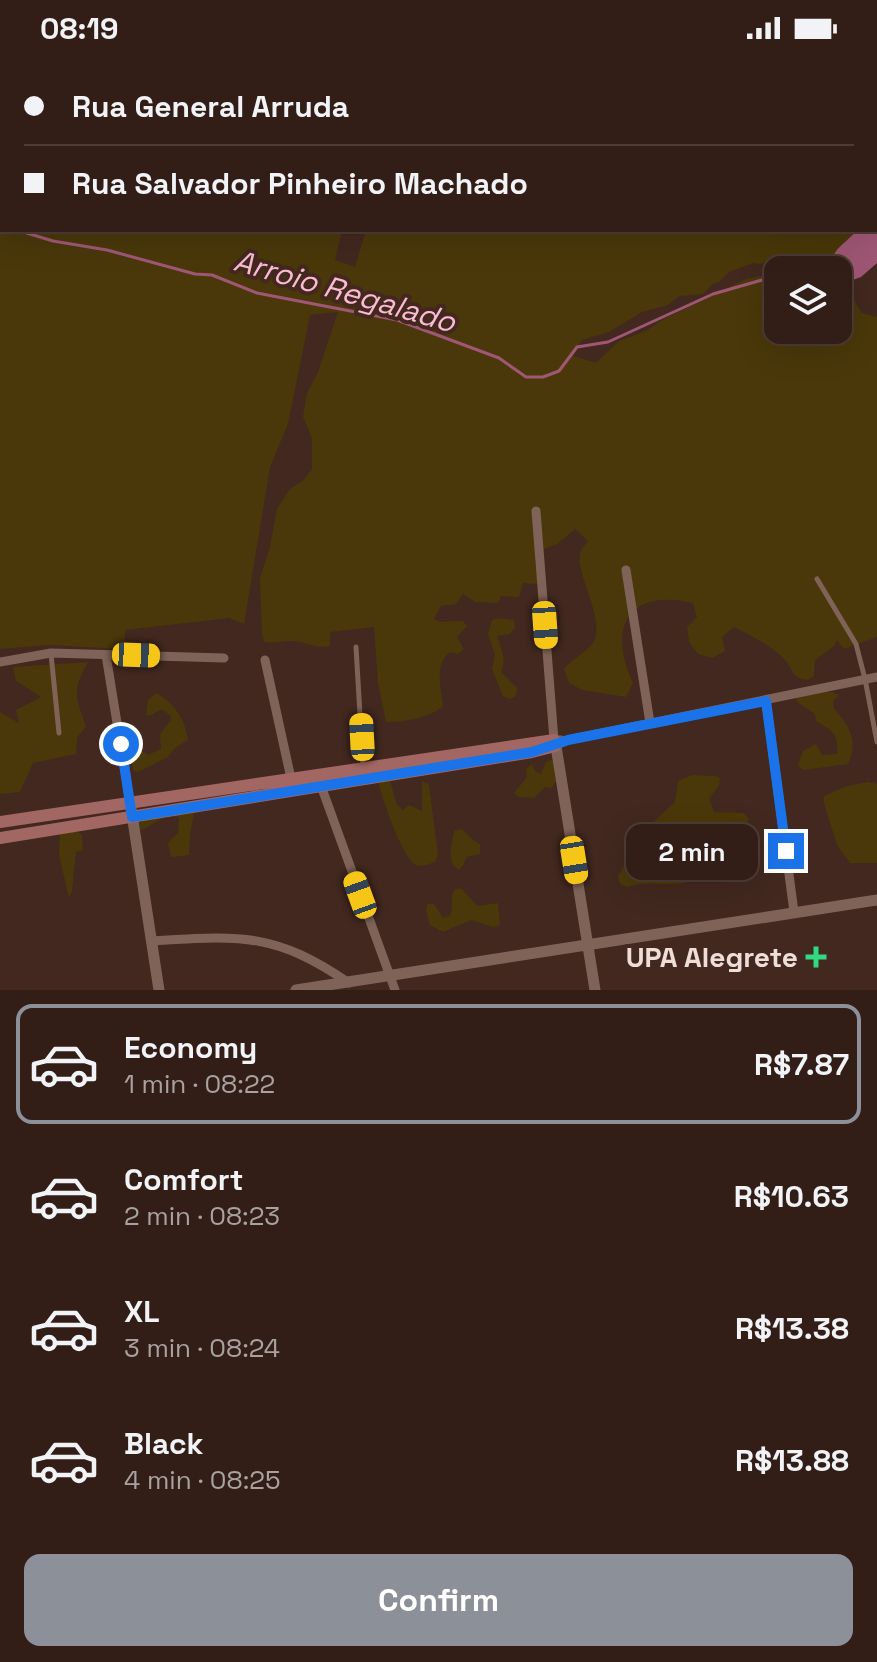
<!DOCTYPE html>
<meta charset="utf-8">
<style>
:root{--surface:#321e17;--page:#3a2720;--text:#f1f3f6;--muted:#a8a2a1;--line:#4d3c36;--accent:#8c9099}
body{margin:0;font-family:"Space Grotesk",sans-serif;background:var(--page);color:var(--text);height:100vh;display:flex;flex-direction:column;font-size:30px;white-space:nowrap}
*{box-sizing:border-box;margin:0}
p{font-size:26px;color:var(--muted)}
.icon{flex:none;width:44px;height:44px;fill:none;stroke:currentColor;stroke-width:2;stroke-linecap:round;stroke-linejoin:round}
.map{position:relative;height:934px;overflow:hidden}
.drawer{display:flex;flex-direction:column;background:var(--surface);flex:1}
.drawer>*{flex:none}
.guide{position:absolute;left:0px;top:0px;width:878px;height:176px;box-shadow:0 8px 32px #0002,0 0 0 2px var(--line);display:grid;align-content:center;height:176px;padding:0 24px;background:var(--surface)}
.fabs{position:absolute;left:764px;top:200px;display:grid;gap:16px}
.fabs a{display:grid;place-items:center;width:88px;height:88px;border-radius:16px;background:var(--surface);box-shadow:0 8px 32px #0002,0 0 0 2px var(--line);font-size:40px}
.end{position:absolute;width:36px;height:36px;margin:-18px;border:10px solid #1a73e8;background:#fff;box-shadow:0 0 0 4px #fff}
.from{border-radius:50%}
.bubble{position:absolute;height:56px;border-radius:16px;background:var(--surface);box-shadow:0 8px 32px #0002,0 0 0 2px var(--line);font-size:26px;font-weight:600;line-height:56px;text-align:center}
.car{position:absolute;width:24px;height:48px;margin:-24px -12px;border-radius:10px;box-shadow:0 0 6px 2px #0007;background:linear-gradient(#f5c518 24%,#345 0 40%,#f5c518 0 76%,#345 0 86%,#f5c518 0)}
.guide b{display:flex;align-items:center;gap:28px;height:76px;font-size:30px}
.guide b+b{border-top:2px solid var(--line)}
.guide i{width:20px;height:20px;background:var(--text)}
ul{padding:14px 0 0;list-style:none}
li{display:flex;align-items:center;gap:24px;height:120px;margin:0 16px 12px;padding:0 8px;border:4px solid transparent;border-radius:16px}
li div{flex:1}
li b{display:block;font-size:30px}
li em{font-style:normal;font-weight:600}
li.selected{border-color:var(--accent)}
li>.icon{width:72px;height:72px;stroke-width:1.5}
.action{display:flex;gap:16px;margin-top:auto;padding:16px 24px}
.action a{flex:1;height:92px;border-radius:16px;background:var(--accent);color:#fff;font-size:32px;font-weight:600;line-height:92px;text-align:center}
.status{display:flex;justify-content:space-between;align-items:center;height:56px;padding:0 40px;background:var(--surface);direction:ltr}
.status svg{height:22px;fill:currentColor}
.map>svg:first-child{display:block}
</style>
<div class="status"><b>08:19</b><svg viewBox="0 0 49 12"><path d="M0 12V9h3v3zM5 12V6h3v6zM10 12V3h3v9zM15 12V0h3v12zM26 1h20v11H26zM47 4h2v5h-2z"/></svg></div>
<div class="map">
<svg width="877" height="934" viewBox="0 0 877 934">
<rect width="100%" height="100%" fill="#42281f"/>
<!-- green -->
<path fill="#4a380a" d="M 0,0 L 79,2 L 2,2 L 2,174 L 342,174 L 335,204 L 355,211 L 366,174 L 857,174 L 832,202 L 803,208 L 799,212 L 792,209 L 782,213 L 778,210 L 780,203 L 759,208 L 753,207 L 729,216 L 719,226 L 713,228 L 703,238 L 679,240 L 668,249 L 642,256 L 609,276 L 582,284 L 573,300 L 596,307 L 619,285 L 646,275 L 662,264 L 746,223 L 772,218 L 776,224 L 778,221 L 778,274 L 838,274 L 838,235 L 846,232 L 862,257 L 877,261 L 877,581 L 844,593 L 837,584 L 834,590 L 815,604 L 814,620 C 809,623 808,625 802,623 C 792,621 791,610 785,604 C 771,589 751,580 734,571 L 722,581 L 725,595 L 712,602 L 698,598 L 689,586 L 687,571 L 697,561 L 693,547 C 628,532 607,571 633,627 L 626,641 L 582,634 L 569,627 L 564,613 C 573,601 591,595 595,583 C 603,555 573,515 581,495 C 582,491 586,488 588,485 L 575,473 L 557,488 L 538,495 L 535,506 L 538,528 L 523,527 L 519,541 L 501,540 L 498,547 L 475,546 L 463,538 L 456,548 L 441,550 L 434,563 L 440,566 L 463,565 L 467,570 L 457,581 L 464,593 L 458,598 L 450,596 C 434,608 441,632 443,650 C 430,662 404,666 386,666 L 378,627 L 374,571 L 330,576 L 330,590 C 315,594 305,584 291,585 C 279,585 276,588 264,586 L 262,578 L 260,522 L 270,491 L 277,453 L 290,433 L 303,425 L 312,413 L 312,382 L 303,361 L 307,337 L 318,316 L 338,256 L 310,259 L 288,368 L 270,411 L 244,568 L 229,562 L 125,574 L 124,593 L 48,589 L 0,593 Z
M 499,562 L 514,564 L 515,572 L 510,578 L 497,580 C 501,593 507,604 501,616 L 517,632 L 516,640 L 510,643 L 503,640 L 492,613 L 495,599 L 488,578 L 492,564 Z
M 88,606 C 72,634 75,640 86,670 L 77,682 L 76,698 L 33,707 L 20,736 L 0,738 L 0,656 L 19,667 L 16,654 L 41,641 L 16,625 L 13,611 Z
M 810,635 L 832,636 L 839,639 L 833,645 L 834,653 C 849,668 859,687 848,708 L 803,714 L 798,709 L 803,695 L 816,688 L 822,699 L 837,698 C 839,678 833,675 816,665 L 815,658 L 797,646 L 795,639 Z
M 156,637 C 174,646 186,665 188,684 L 175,692 L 168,701 L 138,716 L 134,715 L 131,705 L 132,694 L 140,693 L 148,699 L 161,693 L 160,678 L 171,664 L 171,660 L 162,653 L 149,660 L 146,659 L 148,644 Z
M 553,703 L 556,725 L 552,732 L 545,731 L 534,742 L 519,741 L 514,737 L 527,721 L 526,713 L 532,708 L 535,715 L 541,718 L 546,706 Z
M 692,719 L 715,720 L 720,722 L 719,730 L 709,742 L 714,756 L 744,757 L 749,763 C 743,780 727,778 711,778 L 690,800 L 693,824 C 673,833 648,823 627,831 L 620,828 L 618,820 L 626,807 L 632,786 L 675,746 L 678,725 Z
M 377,720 L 389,721 L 397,749 L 403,754 L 409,749 L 422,755 L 422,725 L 429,728 L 438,799 L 435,806 C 429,808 422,811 416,809 C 402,803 380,737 377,720 Z
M 867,726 L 877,728 L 877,807 L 850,807 L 837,789 L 824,747 L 824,740 L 844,731 Z
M 194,756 L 190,779 L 189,799 L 171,801 L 168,787 L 178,777 L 179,761 C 162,757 155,769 141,774 L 138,768 L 140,761 Z
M 462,773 L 473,784 L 480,788 L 480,798 L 466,801 L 464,808 L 459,814 C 445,806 452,789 454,775 Z
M 76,775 L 82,779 L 83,794 L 76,796 L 72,835 L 69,842 L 59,799 L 60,776 Z
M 455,833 L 462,833 L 477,850 L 498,847 L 500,869 L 493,871 L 471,864 L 443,876 L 430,869 L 426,855 L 427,848 L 434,848 L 443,862 L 450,860 C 454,850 449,841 455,833 Z"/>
<!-- water -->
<path fill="#a05775" d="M 877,116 L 877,207 L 861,221 L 847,226 L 842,217 L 832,211 C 830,193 847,187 857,174 L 876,174 Z"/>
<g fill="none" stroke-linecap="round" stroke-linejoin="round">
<!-- stream -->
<path stroke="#a05775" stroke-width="3" d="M 0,170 L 2,170
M 17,174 L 53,185 L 107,194 L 195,218 L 212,219 L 257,237 L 397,264 L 499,302 L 526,321 L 543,321 L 559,315 L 577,291 L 608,286 L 713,238 L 762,224 L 778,223"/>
<!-- service -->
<path stroke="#806358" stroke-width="5" d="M 118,0 L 127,2
M 440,2 L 440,0
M 817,523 L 856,588 L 865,623 L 877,686
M 356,591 L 363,710
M 51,598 L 59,677"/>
<!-- minor -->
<path stroke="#806358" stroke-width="9" d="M 536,455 L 554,684 L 561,684
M 626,514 L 650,667
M 106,599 L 130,747
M 265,604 L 292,727
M 0,606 L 51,597 L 224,602
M 766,645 L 794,856
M 555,690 L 568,684 L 877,621
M 320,727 L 395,934
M 151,885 C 238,880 274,875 349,927"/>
<!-- tertiary -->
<path stroke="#806358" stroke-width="11" d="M 555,684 L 595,934
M 131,752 L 159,934
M 296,934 L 877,844"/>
<!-- secondary -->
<path stroke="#a26762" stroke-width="12" d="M 0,766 L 554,684
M 0,782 L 532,696 L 555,690"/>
</g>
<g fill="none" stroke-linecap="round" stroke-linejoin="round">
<!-- route -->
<path stroke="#1a73e8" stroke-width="10" d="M 121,688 L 132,761 L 532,696 L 568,684 L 766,645 L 786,795"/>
</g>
<!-- markers -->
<path fill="#32d882" stroke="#42281f" stroke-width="3" d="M812 889h8v8h8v8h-8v8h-8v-8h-8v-8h8z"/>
<g text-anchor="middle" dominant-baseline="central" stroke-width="8" stroke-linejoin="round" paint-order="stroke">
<!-- poi labels -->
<g font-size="28" font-weight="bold" fill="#efded8" stroke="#42281f" text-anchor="end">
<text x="798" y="901">UPA Alegrete</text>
</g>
<!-- water labels -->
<g font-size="30" font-style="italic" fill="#fbbbd3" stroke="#42281f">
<text transform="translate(345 235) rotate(16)">Arroio Regalado</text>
</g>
</g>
</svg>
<div class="fabs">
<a><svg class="icon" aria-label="layers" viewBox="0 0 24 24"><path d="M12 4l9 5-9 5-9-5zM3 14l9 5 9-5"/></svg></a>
</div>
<i class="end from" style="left:121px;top:688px"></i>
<i class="end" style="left:786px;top:795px"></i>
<div class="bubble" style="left:626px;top:768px;width:132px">2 min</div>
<i class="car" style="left:545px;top:569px;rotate:176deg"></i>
<i class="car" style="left:136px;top:599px;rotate:92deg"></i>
<i class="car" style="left:362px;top:681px;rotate:357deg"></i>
<i class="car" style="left:574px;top:804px;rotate:171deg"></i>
<i class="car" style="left:360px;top:839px;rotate:340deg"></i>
<div class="guide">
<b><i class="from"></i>Rua General Arruda</b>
<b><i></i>Rua Salvador Pinheiro Machado</b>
</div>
</div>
<section class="drawer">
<ul>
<li class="selected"><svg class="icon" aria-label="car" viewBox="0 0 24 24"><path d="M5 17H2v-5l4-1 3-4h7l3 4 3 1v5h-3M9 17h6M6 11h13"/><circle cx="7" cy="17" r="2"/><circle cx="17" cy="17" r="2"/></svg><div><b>Economy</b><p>1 min · 08:22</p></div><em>R$7.87</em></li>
<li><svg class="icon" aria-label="car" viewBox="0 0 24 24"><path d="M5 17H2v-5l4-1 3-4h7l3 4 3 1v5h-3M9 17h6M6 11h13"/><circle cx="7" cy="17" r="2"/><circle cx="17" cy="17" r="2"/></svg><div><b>Comfort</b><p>2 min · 08:23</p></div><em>R$10.63</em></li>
<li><svg class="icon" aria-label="car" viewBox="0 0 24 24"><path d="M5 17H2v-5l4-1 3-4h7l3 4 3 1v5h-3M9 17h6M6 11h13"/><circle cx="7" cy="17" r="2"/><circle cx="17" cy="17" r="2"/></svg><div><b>XL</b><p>3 min · 08:24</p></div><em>R$13.38</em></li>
<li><svg class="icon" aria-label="car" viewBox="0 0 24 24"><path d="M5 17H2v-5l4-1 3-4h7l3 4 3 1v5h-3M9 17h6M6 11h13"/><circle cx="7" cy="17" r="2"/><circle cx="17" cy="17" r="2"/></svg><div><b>Black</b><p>4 min · 08:25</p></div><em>R$13.88</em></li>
</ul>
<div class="action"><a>Confirm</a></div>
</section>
